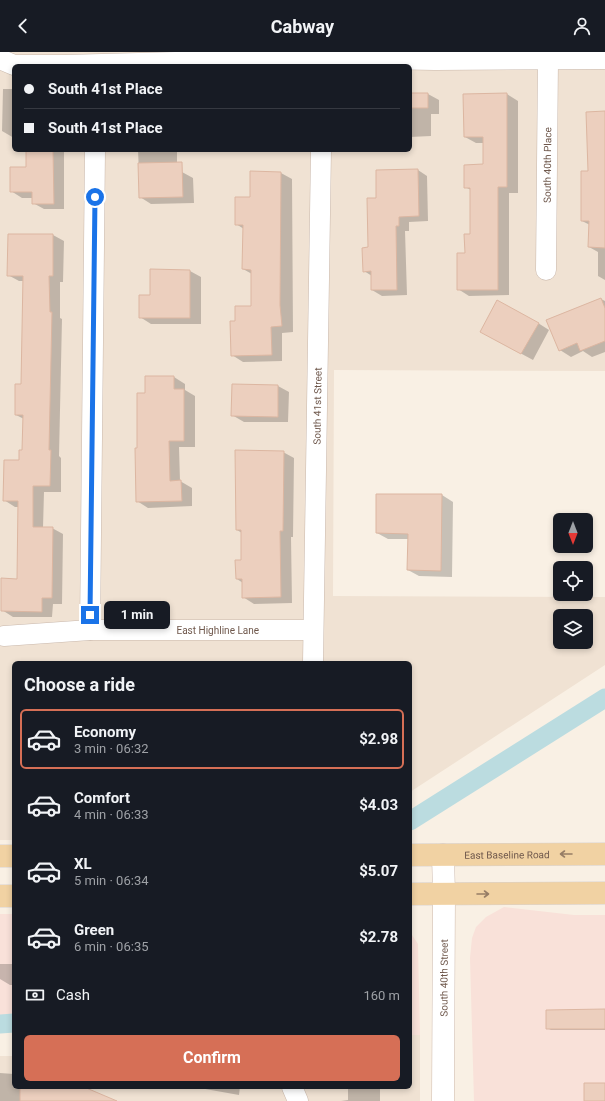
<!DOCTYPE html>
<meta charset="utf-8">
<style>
:root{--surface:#171b24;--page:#242831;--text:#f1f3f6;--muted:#9ea1a6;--line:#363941;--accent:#d66f56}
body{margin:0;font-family:Roboto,sans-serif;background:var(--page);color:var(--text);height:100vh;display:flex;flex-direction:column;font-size:15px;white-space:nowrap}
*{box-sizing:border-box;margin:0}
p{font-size:13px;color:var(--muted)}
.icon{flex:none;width:22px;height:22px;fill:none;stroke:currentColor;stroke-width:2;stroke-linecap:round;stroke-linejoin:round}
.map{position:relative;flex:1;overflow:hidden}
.details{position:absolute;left:12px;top:609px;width:400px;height:428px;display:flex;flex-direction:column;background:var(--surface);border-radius:6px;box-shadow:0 2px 6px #0003}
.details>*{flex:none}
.top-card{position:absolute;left:12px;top:12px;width:400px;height:88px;border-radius:6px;box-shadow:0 2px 6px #0003;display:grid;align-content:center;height:88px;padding:0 12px;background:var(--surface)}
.needle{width:26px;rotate:180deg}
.fabs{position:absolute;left:553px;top:461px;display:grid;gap:8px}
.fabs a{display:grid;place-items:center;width:40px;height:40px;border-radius:6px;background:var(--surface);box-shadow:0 2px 6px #0003;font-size:20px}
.end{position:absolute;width:18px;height:18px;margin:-9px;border:5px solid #1a73e8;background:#fff;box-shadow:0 0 0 2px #fff}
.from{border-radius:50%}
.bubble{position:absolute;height:28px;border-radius:6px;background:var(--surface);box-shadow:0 2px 6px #0003;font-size:13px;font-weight:700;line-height:28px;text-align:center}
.top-card b{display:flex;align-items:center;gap:14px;height:38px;font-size:15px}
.top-card b+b{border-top:1px solid var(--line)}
.top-card i{width:10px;height:10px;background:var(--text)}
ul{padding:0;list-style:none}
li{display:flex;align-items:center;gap:12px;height:60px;margin:0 8px 6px;padding:0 4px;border:2px solid transparent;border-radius:6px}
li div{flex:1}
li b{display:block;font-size:15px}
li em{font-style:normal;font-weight:700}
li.current{border-color:var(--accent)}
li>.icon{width:36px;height:36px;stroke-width:1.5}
h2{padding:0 12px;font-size:18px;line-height:48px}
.pay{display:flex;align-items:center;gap:10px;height:44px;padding:0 12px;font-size:15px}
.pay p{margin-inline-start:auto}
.primary-button{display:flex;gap:8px;margin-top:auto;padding:8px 12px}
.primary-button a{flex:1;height:46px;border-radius:6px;background:var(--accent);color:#fff;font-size:16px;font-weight:700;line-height:46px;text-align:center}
header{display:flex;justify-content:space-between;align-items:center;height:52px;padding:0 12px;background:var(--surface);font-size:18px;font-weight:700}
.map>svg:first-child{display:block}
</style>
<header><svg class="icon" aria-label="back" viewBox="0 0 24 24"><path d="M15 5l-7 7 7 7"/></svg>Cabway<svg class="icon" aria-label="person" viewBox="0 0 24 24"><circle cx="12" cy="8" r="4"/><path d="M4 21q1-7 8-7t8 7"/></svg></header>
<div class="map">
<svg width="605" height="1049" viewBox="0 0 605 1049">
<rect width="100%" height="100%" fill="#f9f0e4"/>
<!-- residential -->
<path fill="#f0e2d3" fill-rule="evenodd" d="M 0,0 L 605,0 L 605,319 L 334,318 L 333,544 L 605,545 L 605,613 L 410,740 L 410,611 L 14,611 L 14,788 L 0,788 ZM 14,14 L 410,14 L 410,98 L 14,98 ZM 560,564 L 586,564 L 586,590 L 560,590 Z
M 410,983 L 420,983 L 420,1049 L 0,1049 L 0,1004 L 14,1004 L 14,1035 L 410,1035 Z"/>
<!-- commercial -->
<path fill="#f9e1d9" d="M 504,855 L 574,863 L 605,863 L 605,1049 L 474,1049 L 470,906 L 472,886 L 476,875 L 486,865 Z
M 0,862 L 14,862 L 14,964 L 3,965 L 0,965 Z
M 410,880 L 418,892 L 420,983 L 410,983 Z"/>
<!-- shadow -->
<path fill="#0003" d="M 3,37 L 14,37 L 14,86 L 2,79 Z
M 410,42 L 428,42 L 439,48 L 439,62 L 431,62 L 431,84 L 410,85 Z
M 507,42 L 518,49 L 518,141 L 509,141 L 509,243 L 469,244 L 458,237 L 472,183 L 471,138 L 465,135 L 484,113 L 484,91 L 476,91 L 465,85 Z
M 605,60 L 605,228 L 598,224 L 598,200 L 589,195 L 590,173 L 582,169 L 589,120 Z
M 27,98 L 64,98 L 64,157 L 44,157 L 33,151 L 33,146 L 22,146 L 11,139 L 27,116 Z
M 138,98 L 204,98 L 177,99 L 177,120 L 182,120 L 193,126 L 194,151 L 151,152 L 140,145 Z
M 239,98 L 278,98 L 240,99 Z
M 418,118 L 427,124 L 428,169 L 409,170 L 409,179 L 405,179 L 407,243 L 382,244 L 372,238 L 372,224 L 364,219 L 377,147 Z
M 281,121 L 292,127 L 293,280 L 282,281 L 282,309 L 243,310 L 232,303 L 236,270 L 252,255 L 252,222 L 243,217 L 244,177 L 236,172 L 251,146 Z
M 9,183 L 53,183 L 64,189 L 63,230 L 60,230 L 60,266 L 62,267 L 59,404 L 61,406 L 61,440 L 44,440 L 43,476 L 52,476 L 63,482 L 62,552 L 53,552 L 52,565 L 13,565 L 2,558 L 18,528 L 19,455 L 15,455 L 4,448 L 23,399 L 24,367 L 16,363 L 22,333 L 24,229 L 19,229 L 8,223 Z
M 190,219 L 201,225 L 201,272 L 151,272 L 140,265 L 151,244 Z
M 601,247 L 605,249 L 605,300 L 592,305 L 583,299 L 571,305 L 560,298 Z
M 538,271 L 549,278 L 533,308 L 492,286 Z
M 174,325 L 185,332 L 185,338 L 195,344 L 195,395 L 179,395 L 180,429 L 192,436 L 192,454 L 148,456 L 137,449 L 138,397 L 146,342 Z
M 278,334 L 289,340 L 288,370 L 244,370 L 232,363 Z
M 283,400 L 294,406 L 293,485 L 291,485 L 292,551 L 254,552 L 243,545 L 243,531 L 237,527 L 242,509 L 242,481 L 237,478 Z
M 442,443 L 453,450 L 452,525 L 419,524 L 408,518 L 408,487 L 388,487 L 377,481 Z
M 0,912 L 14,912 L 14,933 L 10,933 L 0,927 Z
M 605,958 L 605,978 L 551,978 L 547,976 Z
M 0,1021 L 14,1022 L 14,1035 L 66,1035 L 65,1049 L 0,1049 Z
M 194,1035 L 240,1035 L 239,1043 Z
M 348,1035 L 380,1035 L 380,1049 L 341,1049 L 348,1048 Z"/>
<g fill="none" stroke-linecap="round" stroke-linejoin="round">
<!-- canal -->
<path stroke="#bbdce0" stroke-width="19" d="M 410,769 L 605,646
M 0,972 L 14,971"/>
</g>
<!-- building -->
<path fill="#eccfbe" stroke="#dcb6a1" d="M 410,41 L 428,41 L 428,56 L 410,56 Z
M 507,41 L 507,135 L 498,135 L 498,238 L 457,238 L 457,201 L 465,201 L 464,182 L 470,182 L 470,136 L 464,136 L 464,113 L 483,112 L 483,85 L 464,85 L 463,42 Z
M 605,59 L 605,196 L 588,195 L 589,169 L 581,169 L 581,119 L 588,119 L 586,60 Z
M 26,98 L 53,98 L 54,152 L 32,152 L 32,140 L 10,140 L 10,115 L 26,115 Z
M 182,110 L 183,145 L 139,146 L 138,111 Z
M 418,117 L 419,164 L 399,165 L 399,174 L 396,174 L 397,238 L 371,238 L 371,219 L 363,220 L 362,196 L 368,195 L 367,146 L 376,146 L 376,118 Z
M 250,119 L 281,120 L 280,253 L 282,274 L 271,275 L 272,303 L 231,304 L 230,269 L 235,269 L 235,254 L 251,254 L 251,218 L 242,217 L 243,173 L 235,173 L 235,145 L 250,145 Z
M 8,182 L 53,182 L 53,224 L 49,224 L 50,260 L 52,260 L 49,398 L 51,398 L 50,434 L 33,434 L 33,475 L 53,475 L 52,546 L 42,546 L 42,560 L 1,559 L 1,526 L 17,527 L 18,449 L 3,449 L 4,408 L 19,408 L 19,398 L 22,398 L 23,363 L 15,363 L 15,332 L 21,332 L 23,224 L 7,224 Z
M 150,217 L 190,218 L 190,266 L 139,266 L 139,243 L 150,243 Z
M 601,246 L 605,256 L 605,289 L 580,299 L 577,291 L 559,299 L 546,268 Z
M 497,248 L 539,271 L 521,302 L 480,280 Z
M 145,324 L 174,324 L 174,337 L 184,337 L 184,389 L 169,389 L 170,429 L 181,428 L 182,449 L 136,450 L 135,396 L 137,396 L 137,341 L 145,341 Z
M 232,332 L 278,333 L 278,365 L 231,364 Z
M 235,398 L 284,399 L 283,479 L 280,479 L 281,545 L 242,546 L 242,527 L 236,527 L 235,508 L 241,508 L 241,478 L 236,478 Z
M 376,442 L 442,442 L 441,519 L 407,518 L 408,482 L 376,481 Z
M 605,957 L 605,977 L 546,977 L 546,958 Z
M 584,1031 L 605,1031 L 605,1049 L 584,1049 Z
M 20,1035 L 84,1035 L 117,1049 L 20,1049 Z"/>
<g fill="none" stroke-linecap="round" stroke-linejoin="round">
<!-- minor casing -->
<g stroke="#c9b8ac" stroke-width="21">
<g id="minor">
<path d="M 0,7 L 14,13 L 65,13 L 322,6 L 435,8 L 605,7"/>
<path id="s1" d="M 546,218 L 548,8"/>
<path d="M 90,578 L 95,98"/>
<path id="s2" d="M 4,584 L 90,578 L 313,578"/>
<path id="s3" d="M 313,611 L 321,98"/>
<path d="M 292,1035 L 298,1049"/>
</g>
</g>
<!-- secondary casing -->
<g stroke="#cebaac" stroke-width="23">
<g id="secondary">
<path id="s4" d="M 443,1049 L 444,842 L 443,803"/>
</g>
</g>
<!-- primary casing -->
<g stroke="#d7d0cd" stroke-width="23">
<g id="primary">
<path id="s5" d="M 410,803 L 605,802"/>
<path d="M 0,804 L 14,804"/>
<path d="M 410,842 L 605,841"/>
<path d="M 0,844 L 14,844"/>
</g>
</g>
<!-- minor -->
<use href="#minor" stroke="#fff" stroke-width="20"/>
<!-- secondary -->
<use href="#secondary" stroke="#fff" stroke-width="22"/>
<!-- primary -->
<use href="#primary" stroke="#f1d2a3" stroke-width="22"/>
</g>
<!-- one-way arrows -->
<defs><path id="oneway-shaft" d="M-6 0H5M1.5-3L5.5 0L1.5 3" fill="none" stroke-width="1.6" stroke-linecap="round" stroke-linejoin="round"/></defs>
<g stroke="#967d66">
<use href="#oneway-shaft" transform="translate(566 802) rotate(180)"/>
<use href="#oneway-shaft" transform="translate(483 842)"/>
</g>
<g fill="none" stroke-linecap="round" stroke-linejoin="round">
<!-- route -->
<path stroke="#1a73e8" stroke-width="5" d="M 90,563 L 95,145"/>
</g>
<g text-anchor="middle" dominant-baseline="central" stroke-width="3.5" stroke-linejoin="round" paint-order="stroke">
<!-- street labels -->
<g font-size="10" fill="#6f584c" stroke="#fdf5e9">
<text stroke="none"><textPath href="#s1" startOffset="105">South 40th Place</textPath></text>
<text stroke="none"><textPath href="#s3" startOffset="257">South 41st Street</textPath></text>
<text stroke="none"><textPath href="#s2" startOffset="214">East Highline Lane</textPath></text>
<text stroke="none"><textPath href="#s5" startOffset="97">East Baseline Road</textPath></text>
<text stroke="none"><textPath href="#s4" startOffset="123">South 40th Street</textPath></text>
</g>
</g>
</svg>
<div class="fabs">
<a><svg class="needle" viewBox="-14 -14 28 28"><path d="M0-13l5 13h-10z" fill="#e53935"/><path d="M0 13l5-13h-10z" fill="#9ea1a6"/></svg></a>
<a><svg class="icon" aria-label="locate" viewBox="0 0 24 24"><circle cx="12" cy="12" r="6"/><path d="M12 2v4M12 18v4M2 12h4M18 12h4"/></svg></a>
<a><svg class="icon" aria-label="layers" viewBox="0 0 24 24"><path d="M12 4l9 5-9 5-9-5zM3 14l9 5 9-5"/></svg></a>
</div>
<i class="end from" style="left:95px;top:145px"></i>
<i class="end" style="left:90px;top:563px"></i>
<div class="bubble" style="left:104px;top:549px;width:66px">1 min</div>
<div class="top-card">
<b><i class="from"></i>South 41st Place</b>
<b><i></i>South 41st Place</b>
</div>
<section class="details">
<h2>Choose a ride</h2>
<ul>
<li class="current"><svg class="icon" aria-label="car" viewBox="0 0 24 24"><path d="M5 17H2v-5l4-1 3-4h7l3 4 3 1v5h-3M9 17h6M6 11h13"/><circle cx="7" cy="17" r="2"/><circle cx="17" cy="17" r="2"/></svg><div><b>Economy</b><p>3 min · 06:32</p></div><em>$2.98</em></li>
<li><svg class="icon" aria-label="car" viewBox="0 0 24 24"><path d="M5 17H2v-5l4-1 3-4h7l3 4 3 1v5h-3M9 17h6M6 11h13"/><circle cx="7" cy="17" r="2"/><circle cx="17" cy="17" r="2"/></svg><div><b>Comfort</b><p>4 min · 06:33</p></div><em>$4.03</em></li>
<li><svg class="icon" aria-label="car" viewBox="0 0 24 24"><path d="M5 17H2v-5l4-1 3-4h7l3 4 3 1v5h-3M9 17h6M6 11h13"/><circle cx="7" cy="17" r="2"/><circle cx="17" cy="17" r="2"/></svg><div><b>XL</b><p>5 min · 06:34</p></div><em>$5.07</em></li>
<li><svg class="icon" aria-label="car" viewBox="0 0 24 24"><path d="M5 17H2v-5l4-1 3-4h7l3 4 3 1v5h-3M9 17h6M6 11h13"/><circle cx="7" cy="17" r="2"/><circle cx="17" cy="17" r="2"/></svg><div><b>Green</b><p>6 min · 06:35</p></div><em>$2.78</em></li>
</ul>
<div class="pay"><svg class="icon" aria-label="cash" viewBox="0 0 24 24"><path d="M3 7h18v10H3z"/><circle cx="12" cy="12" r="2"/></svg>Cash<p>160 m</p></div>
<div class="primary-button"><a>Confirm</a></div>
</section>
</div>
